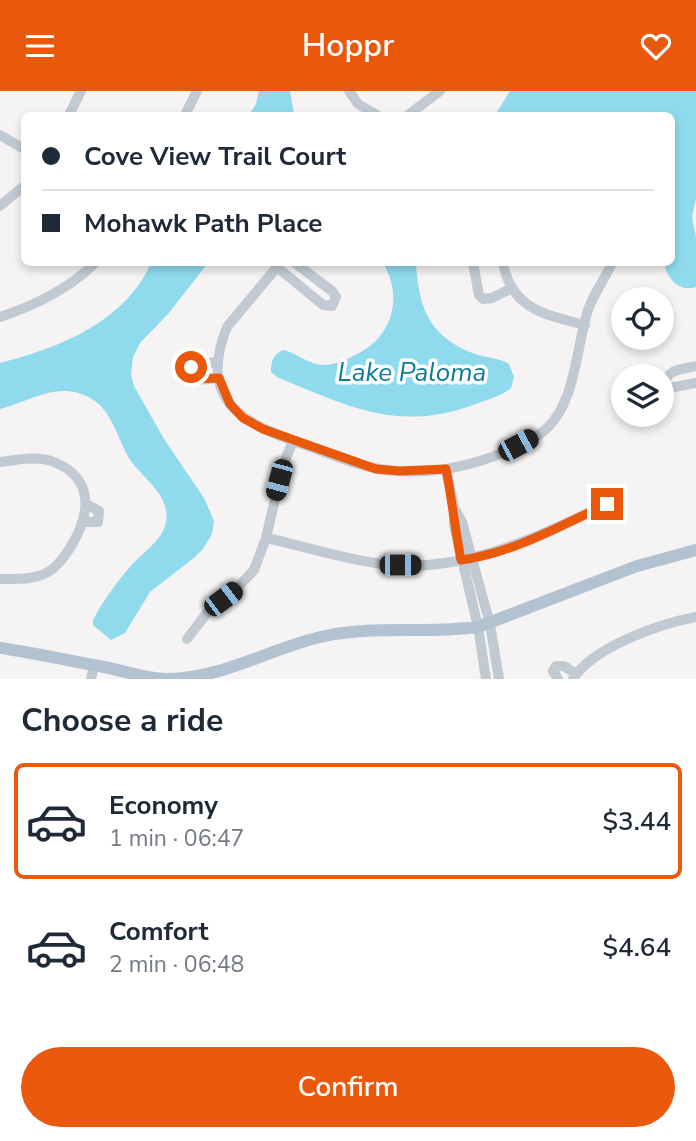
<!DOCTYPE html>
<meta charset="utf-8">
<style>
:root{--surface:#fff;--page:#f6f6f7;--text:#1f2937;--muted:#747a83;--line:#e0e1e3;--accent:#ea580c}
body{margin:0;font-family:"Nunito Sans",sans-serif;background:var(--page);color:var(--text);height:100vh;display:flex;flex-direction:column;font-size:26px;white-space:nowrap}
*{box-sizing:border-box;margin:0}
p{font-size:23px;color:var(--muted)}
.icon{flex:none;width:38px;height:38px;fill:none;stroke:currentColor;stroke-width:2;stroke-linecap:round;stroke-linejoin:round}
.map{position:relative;height:588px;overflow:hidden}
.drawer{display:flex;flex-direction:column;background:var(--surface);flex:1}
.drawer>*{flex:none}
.banner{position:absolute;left:21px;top:21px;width:654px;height:154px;border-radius:10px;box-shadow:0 4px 10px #0003;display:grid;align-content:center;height:154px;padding:0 21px;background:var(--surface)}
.tools{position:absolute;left:611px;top:196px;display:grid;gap:14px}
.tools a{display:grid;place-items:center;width:63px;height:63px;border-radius:50%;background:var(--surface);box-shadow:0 4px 10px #0003;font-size:35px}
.end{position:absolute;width:32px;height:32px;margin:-16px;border:9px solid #ea580c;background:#fff;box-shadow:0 0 0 4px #fff}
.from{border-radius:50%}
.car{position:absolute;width:21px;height:42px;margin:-21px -10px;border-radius:9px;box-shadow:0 0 5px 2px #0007;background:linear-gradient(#222 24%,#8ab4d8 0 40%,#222 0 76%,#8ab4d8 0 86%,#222 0)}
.banner b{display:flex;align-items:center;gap:24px;height:66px;font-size:26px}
.banner b+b{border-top:2px solid var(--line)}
.banner i{width:18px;height:18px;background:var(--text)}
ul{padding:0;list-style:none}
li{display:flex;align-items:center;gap:21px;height:116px;margin:0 14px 10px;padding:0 7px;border:4px solid transparent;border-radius:10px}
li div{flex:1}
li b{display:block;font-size:26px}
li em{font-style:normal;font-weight:600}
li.active{border-color:var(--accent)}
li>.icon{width:63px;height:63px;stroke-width:1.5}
h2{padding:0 21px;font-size:32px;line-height:84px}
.action{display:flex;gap:14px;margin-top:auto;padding:14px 21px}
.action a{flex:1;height:80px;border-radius:42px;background:var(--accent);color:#fff;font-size:28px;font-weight:600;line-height:80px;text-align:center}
header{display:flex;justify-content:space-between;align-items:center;height:91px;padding:0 21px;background:var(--accent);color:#fff;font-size:32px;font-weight:600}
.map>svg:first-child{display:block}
</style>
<header><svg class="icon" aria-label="menu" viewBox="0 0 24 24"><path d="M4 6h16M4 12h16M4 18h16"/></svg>Hoppr<svg class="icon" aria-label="heart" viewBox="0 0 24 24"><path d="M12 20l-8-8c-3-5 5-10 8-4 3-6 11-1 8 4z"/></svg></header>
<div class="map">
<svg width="696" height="588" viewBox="0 0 696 588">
<rect width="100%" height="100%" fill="#f5f3f3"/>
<!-- water -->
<path fill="#90daee" d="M 259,0 L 290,0 L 294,24 L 249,24 L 256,13 Z
M 510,0 L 696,0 L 696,108 L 692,126 L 696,146 L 696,196 C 679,202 667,187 664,172 L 672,172 L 672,24 L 495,24 Z
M 151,172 L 208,172 L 168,223 L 140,252 L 133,266 L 131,283 L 134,295 L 164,348 L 204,407 L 214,430 L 212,443 L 203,458 L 195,466 L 150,501 L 125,542 L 111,549 L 93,534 L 93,529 C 103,510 116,492 130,476 C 141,463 160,451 165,435 C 174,405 142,388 129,367 C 114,341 111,311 78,302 C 52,294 24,312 0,318 L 0,272 C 59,257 125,231 151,172 Z
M 383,172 L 416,172 C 419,220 430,247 478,264 C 489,267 499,267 509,273 L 514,286 L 511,297 C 500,306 486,309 473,314 C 398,342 345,314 277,286 L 271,281 C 271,270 273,264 283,259 C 297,262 309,274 324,274 C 334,274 346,269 355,264 C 392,247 404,207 383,172 Z"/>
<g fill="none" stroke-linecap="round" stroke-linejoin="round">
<!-- minor -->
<path stroke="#c1cad2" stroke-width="10" d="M 349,0 L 358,13 L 377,24
M 69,24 L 81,0
M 185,24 L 197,0
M 408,24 L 440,0
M 0,44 L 24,58
M 0,115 L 24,95
M 279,172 L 277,176 L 323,214 L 332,215 L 336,206 L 332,200 L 295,172
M 473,172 L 479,204 L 483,208 L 492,207 L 512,197
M 503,172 C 511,218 546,224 585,234
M 277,176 L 227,236 C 196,313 247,334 308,355 C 331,363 355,374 379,378 C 428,386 480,375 523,352 C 531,348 540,344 546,338 C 576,311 576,256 588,219 C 594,202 605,188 612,172
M 0,226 C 33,215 70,197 95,172
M 218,271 L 192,274 L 189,281 L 191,286 L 197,289 L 219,287
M 696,275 C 684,278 666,278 665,293 L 669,297 L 696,292
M 0,371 C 17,369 37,364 54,371 C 96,388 90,425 70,457 C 64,466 58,475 48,481 C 34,489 16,488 0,488
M 446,378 L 454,416 L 454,434 L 478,536 L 486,588
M 456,420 L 462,431 L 490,533 L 499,588
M 83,431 L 98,431 L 99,420 L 86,413
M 266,447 C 304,455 343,468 382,473 C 463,483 535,447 607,413
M 187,548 L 210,518 L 236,498 L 254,479 L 266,447 L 283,374 L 293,350
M 91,588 L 94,574
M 558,588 L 553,580 L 556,575 L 564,575 L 576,583
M 573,588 C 593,556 659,533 696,526"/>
<!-- major -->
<path stroke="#b3c2d1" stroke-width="12" d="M 0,557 C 35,562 70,570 104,576 C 125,580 146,588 167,588 C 223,588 272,556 325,545 C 375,534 428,543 478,536 L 637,475 L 696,459"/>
</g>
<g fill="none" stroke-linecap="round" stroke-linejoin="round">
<!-- route -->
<path stroke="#ea580c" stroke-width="9" d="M 191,276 L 190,284 L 194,288 L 219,287 L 230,313 L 243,327 L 263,338 L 376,378 L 400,380 L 446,378 C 452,409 455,438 461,469 C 513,462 560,435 607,413"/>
</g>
<g text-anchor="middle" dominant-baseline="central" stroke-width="7" stroke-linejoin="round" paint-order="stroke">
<!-- water labels -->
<g font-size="26" font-style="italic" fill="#0c7c9b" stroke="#fff">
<text x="412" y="281">Lake Paloma</text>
</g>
</g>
</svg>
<div class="tools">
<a><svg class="icon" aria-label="locate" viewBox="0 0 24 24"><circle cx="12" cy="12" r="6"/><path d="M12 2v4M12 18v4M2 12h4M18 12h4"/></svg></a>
<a><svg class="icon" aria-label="layers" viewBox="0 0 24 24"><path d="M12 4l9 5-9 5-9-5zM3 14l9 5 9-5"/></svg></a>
</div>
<i class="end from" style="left:191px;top:276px"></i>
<i class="end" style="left:607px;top:413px"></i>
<i class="car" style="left:518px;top:354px;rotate:62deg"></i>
<i class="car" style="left:279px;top:389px;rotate:195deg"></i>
<i class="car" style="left:400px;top:474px;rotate:90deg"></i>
<i class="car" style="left:223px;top:508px;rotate:53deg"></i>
<div class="banner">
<b><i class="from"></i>Cove View Trail Court</b>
<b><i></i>Mohawk Path Place</b>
</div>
</div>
<section class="drawer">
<h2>Choose a ride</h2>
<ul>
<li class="active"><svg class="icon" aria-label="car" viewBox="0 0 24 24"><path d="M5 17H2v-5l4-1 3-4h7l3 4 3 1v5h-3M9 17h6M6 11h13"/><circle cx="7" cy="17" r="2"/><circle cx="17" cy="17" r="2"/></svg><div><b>Economy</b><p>1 min · 06:47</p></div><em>$3.44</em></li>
<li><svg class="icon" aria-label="car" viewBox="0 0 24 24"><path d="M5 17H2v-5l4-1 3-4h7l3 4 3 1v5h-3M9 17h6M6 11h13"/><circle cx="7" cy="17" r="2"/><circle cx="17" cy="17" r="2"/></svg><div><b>Comfort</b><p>2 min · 06:48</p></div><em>$4.64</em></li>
</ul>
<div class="action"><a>Confirm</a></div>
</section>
